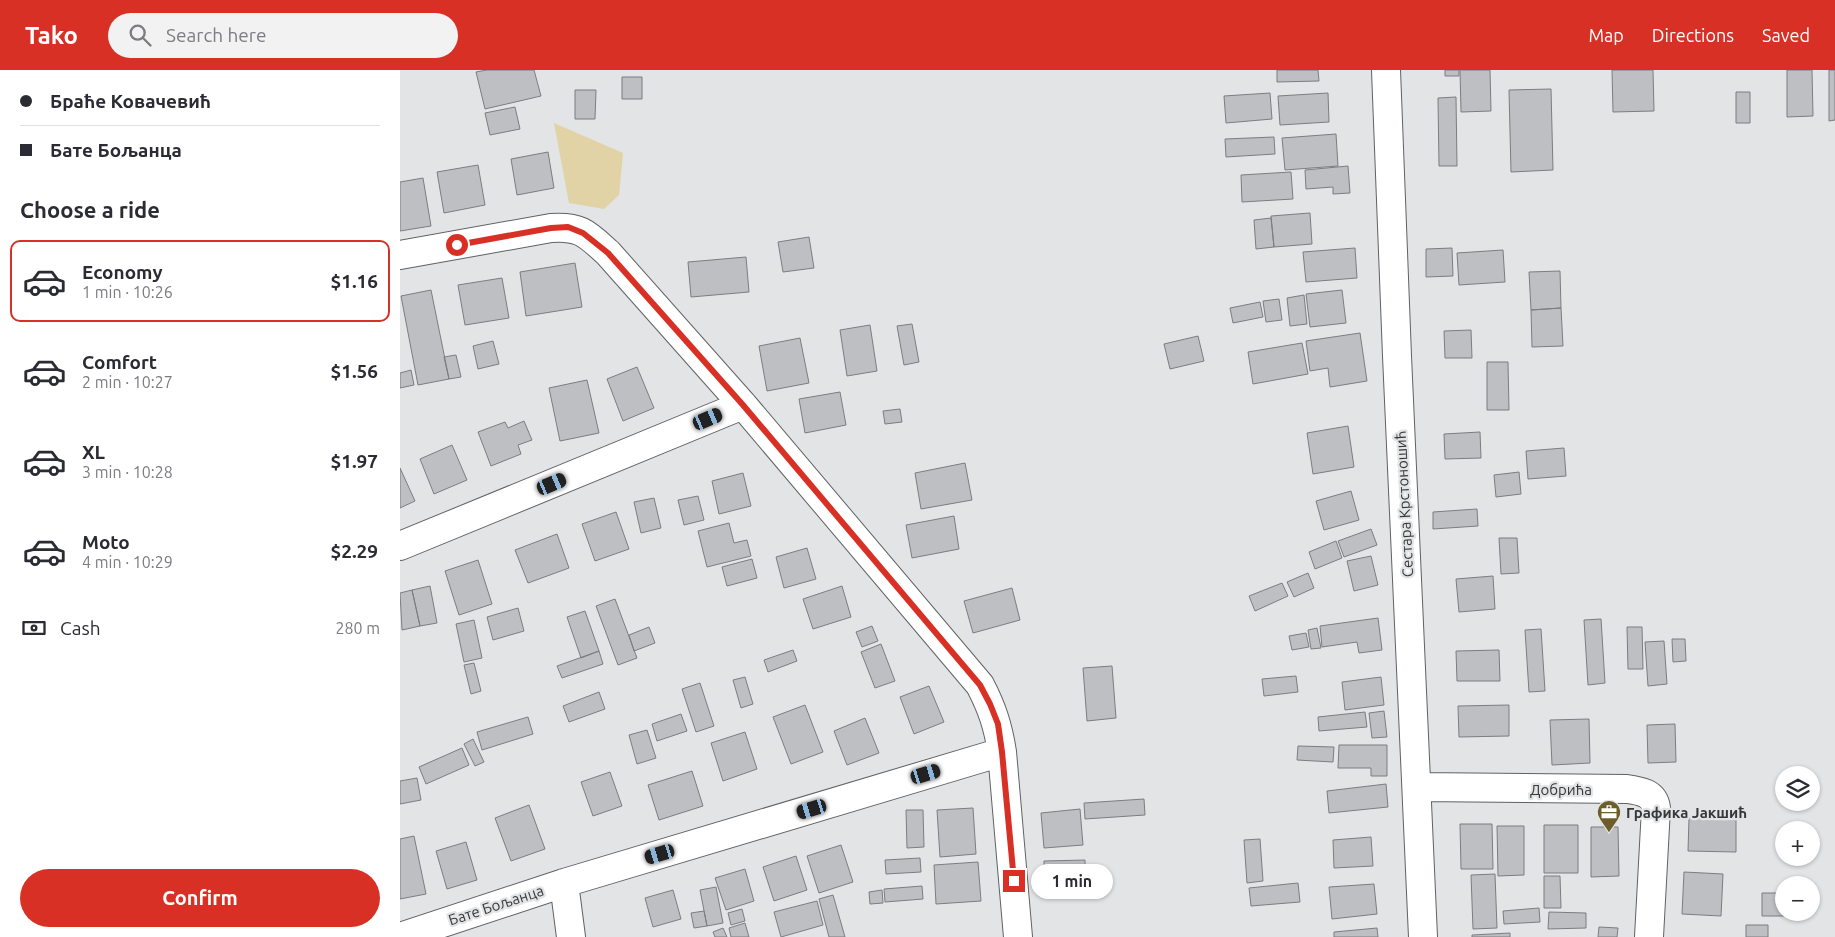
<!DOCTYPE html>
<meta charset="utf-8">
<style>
:root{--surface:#fff;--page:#f2f2f3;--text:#2b2b33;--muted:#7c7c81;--line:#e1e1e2;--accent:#d93025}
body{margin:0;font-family:Ubuntu,sans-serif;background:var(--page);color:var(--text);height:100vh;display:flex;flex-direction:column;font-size:19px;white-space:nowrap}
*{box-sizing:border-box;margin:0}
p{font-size:16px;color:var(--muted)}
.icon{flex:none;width:28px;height:28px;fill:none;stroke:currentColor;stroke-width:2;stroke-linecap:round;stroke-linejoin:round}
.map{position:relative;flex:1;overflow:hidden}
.side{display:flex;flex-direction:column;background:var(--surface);width:400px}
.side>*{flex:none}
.guide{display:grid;align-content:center;height:110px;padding:0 20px;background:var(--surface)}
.buttons{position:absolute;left:1375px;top:696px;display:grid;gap:10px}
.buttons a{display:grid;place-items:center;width:45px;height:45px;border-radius:50%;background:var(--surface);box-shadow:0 1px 4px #0004;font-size:25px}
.end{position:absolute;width:22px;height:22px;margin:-11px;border:6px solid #d93025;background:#fff;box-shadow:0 0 0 2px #fff}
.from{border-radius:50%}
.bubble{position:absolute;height:35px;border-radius:18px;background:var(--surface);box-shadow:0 1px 4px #0004;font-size:16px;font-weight:700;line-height:35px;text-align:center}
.car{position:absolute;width:15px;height:30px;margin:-15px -8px;border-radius:6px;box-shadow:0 0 4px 1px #0007;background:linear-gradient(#222 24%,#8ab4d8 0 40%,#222 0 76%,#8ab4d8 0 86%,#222 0)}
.guide b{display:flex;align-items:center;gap:18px;height:48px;font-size:19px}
.guide b+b{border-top:1px solid var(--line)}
.guide i{width:12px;height:12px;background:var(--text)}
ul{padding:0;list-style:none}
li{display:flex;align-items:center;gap:15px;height:82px;margin:0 10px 8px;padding:0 10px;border:2px solid transparent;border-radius:10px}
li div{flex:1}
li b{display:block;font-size:19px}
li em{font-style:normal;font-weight:700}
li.on{border-color:var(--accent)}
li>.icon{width:45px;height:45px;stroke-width:1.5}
h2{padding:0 20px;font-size:22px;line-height:60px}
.pay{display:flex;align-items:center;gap:12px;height:55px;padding:0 20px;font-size:19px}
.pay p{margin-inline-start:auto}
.cta{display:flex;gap:10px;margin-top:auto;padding:10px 20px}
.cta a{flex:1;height:58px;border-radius:30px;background:var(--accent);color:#fff;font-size:20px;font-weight:700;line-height:58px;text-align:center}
header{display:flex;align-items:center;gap:30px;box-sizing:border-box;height:70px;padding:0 25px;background:var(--accent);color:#fff}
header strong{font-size:24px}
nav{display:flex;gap:28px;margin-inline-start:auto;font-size:18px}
.search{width:350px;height:45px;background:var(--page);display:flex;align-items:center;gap:12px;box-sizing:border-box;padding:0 18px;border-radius:28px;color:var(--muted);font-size:19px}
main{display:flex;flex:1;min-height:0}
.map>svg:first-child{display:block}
</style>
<header>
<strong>Tako</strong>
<div class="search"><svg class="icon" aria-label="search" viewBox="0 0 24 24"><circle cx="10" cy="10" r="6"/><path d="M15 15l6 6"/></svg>Search here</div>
<nav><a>Map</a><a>Directions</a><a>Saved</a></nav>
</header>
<main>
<section class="side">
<div class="guide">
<b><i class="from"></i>Браће Ковачевић</b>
<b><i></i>Бате Бољанца</b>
</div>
<h2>Choose a ride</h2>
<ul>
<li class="on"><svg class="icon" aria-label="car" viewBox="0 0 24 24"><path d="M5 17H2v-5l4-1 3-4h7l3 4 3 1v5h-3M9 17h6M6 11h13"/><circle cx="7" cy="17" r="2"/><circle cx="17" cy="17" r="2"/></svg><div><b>Economy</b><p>1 min · 10:26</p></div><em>$1.16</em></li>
<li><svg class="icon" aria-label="car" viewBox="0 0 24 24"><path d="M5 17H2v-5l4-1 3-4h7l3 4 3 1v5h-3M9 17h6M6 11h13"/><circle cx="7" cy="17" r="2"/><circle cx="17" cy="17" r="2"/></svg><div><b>Comfort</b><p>2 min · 10:27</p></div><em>$1.56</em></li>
<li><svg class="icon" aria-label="car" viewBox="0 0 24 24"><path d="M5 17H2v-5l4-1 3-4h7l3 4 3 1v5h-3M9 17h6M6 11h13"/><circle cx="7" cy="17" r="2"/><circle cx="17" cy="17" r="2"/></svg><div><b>XL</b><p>3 min · 10:28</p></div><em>$1.97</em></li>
<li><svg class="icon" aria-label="car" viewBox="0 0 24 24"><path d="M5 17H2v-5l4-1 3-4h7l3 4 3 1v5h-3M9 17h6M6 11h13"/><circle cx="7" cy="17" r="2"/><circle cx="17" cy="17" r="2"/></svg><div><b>Moto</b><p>4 min · 10:29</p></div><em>$2.29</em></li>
</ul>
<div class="pay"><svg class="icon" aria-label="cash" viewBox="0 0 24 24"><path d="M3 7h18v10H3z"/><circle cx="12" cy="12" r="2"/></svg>Cash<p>280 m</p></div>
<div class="cta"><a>Confirm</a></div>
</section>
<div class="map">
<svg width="1435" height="867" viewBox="0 0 1435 867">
<rect width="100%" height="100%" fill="#e2e4e6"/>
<!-- green -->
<path fill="#e1d3a5" d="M 154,53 L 223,83 L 219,125 L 204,139 L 169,133 Z"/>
<!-- building -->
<path fill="#bebfc2" stroke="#7c7d80" d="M 87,0 L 134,0 L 141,26 L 85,39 L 76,2 Z
M 877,0 L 918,0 L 919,11 L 877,12 Z
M 1045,0 L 1059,0 L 1059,6 L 1045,6 Z
M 1060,0 L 1090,0 L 1091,41 L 1061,42 Z
M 1212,0 L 1253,0 L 1254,41 L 1213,42 Z
M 1387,0 L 1412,0 L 1413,46 L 1387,47 Z
M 1429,0 L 1435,0 L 1435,50 L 1429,51 Z
M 222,7 L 242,7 L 242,29 L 222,29 Z
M 1151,19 L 1153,100 L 1111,102 L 1109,20 Z
M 175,20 L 196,20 L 195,49 L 175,49 Z
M 1336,22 L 1350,22 L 1350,53 L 1336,53 Z
M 870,23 L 872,49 L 826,53 L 824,26 Z
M 928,23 L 929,52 L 880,55 L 878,26 Z
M 1056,27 L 1057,96 L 1039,96 L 1038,28 Z
M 115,37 L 120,59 L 90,65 L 85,43 Z
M 936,64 L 938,96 L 885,100 L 882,68 Z
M 874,67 L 875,84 L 826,87 L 825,69 Z
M 148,82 L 154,118 L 117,125 L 111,89 Z
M 78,95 L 85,135 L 44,143 L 37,102 Z
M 948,96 L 950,123 L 933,124 L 933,117 L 906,119 L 905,100 Z
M 891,102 L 893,129 L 842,132 L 841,105 Z
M 23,108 L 31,156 L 0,161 L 0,112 Z
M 910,143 L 912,174 L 874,177 L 871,146 Z
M 871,148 L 874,177 L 856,179 L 854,150 Z
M 409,167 L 414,198 L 383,202 L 378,172 Z
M 955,178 L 957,208 L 906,212 L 903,182 Z
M 1052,178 L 1053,206 L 1026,207 L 1026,179 Z
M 1103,180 L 1105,212 L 1059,215 L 1057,183 Z
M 346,187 L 349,222 L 291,227 L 288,192 Z
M 175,193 L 182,237 L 126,246 L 120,202 Z
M 1160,201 L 1161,238 L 1131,240 L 1129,202 Z
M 102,208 L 109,248 L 65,255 L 58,215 Z
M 31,220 L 49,309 L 18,315 L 1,226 Z
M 942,220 L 946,253 L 910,257 L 906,224 Z
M 904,225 L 907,254 L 890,256 L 887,228 Z
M 879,229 L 882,250 L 866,252 L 863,231 Z
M 860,232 L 863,247 L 833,253 L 830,238 Z
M 1161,238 L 1163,276 L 1132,277 L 1131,240 Z
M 512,254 L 519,292 L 504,295 L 497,256 Z
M 470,255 L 477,301 L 447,306 L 440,260 Z
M 1071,260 L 1072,288 L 1045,288 L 1044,261 Z
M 960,263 L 967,311 L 930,317 L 928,298 L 910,301 L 906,271 Z
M 798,266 L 804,291 L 770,299 L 764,274 Z
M 400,268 L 409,313 L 367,321 L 359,276 Z
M 93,271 L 99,294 L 78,299 L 73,276 Z
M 902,273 L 908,304 L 853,314 L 848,282 Z
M 56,285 L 61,307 L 49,309 L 44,287 Z
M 1087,292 L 1108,292 L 1109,340 L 1087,340 Z
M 237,297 L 254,338 L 223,351 L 207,309 Z
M 11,300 L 14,315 L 0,318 L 0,303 Z
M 187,310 L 199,363 L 160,371 L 149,318 Z
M 440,322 L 446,355 L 405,363 L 399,329 Z
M 500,339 L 502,352 L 485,354 L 483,341 Z
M 124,351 L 132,370 L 118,375 L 121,384 L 91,396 L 78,362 L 105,352 L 108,358 Z
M 948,356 L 954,397 L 913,404 L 907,363 Z
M 1080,362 L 1081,388 L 1045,389 L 1044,364 Z
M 52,375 L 67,410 L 34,424 L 20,389 Z
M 1164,378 L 1166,406 L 1128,409 L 1126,381 Z
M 565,393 L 572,430 L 521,439 L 515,403 Z
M 0,398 L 15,431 L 0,438 Z
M 1119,402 L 1121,424 L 1096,427 L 1094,405 Z
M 343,403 L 351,436 L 319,444 L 312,411 Z
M 951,421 L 959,450 L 924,460 L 916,431 Z
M 298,426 L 304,450 L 284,455 L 278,430 Z
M 254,428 L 261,458 L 241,463 L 234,432 Z
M 1077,439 L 1078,456 L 1033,459 L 1033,442 Z
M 216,442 L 229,479 L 195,491 L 182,454 Z
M 554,446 L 559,479 L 512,488 L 506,455 Z
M 329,453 L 334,473 L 347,470 L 351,486 L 307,497 L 298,461 Z
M 971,459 L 977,475 L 944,487 L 938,471 Z
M 157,464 L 169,498 L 128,513 L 115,480 Z
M 1099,468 L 1117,468 L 1119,503 L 1101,504 Z
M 936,471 L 942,488 L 915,499 L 909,482 Z
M 407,478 L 416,509 L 384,518 L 376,487 Z
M 971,486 L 978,515 L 954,521 L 947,491 Z
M 352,489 L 357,508 L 327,516 L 322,497 Z
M 78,490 L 92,534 L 59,545 L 45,501 Z
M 908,503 L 914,518 L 894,527 L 887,512 Z
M 1093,506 L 1095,539 L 1059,542 L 1056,509 Z
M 882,513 L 888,526 L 855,541 L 849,526 Z
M 30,516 L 37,553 L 20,556 L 12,520 Z
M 442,516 L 451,547 L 413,559 L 403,529 Z
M 612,518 L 620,550 L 573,563 L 564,531 Z
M 12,520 L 20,556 L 2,560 L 0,523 Z
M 215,529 L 237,588 L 218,595 L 196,536 Z
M 118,538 L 124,561 L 93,570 L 87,547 Z
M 185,541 L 199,581 L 181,588 L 167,547 Z
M 978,548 L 982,580 L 959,583 L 957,572 L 922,577 L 920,556 Z
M 1201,549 L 1205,613 L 1188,615 L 1184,550 Z
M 74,550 L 82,588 L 64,592 L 56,554 Z
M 472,556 L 478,571 L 462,577 L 456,562 Z
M 249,557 L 255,573 L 234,581 L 229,565 Z
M 1227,557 L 1242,557 L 1243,599 L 1228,599 Z
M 917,558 L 921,578 L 911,579 L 908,560 Z
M 1141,559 L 1145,621 L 1129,622 L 1125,560 Z
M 906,563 L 909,577 L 892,580 L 889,566 Z
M 1272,569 L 1285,569 L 1286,591 L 1273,592 Z
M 1264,571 L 1267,614 L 1248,616 L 1245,572 Z
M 481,574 L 495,611 L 475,618 L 461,582 Z
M 393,580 L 397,591 L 368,602 L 364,590 Z
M 1099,580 L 1100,611 L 1057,611 L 1056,581 Z
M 199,581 L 203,594 L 162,608 L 157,596 Z
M 74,593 L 81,621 L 71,624 L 64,595 Z
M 712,596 L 716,648 L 687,651 L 683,598 Z
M 896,606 L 898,622 L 864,626 L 862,609 Z
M 345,607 L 353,634 L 341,638 L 333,610 Z
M 981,607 L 984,635 L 945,640 L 942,612 Z
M 300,613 L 314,656 L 296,662 L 282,619 Z
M 529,616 L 544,652 L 514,664 L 500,627 Z
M 199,622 L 205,639 L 169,652 L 163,636 Z
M 405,635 L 423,682 L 391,694 L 373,647 Z
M 1109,635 L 1109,666 L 1059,667 L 1058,636 Z
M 984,641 L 987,667 L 972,668 L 969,643 Z
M 965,642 L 967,657 L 919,661 L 918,647 Z
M 281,644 L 287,661 L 257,671 L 252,654 Z
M 128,647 L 133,664 L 82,680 L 77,662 Z
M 465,648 L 479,683 L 447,695 L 434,661 Z
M 1189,649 L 1190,693 L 1152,695 L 1150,650 Z
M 1275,654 L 1276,692 L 1248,693 L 1247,655 Z
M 247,660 L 256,688 L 237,694 L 229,665 Z
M 345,662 L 357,699 L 323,711 L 311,673 Z
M 73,669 L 84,692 L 75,696 L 64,674 Z
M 939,675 L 987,675 L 987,706 L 971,706 L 971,698 L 938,698 Z
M 898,676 L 934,677 L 933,692 L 897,690 Z
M 62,678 L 69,695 L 26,714 L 19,697 Z
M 292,701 L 303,736 L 259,750 L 248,715 Z
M 210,702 L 222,736 L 193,746 L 181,712 Z
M 17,708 L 21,730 L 0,734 L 0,711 Z
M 986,714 L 988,737 L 929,743 L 927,721 Z
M 744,729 L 745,745 L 685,749 L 684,733 Z
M 129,735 L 145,779 L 111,791 L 95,748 Z
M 573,738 L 576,784 L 540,787 L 537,740 Z
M 680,739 L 683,775 L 644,778 L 641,743 Z
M 506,740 L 523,740 L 524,777 L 507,778 Z
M 1289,748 L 1336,748 L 1336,782 L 1288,781 Z
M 1060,754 L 1092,754 L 1093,799 L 1061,799 Z
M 1144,755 L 1178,755 L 1178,803 L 1144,803 Z
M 1097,756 L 1124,756 L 1124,805 L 1098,806 Z
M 1191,757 L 1218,757 L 1219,806 L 1191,807 Z
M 14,766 L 26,824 L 0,829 L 0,769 Z
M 971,767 L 973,796 L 934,798 L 933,770 Z
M 860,769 L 863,811 L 847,813 L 844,770 Z
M 66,772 L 77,810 L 47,819 L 36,781 Z
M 441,775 L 453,812 L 419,823 L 407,786 Z
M 396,786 L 407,820 L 374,831 L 363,797 Z
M 520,788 L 521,802 L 486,804 L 485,790 Z
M 685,790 L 685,825 L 644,826 L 644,791 Z
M 578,792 L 581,831 L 536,834 L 534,795 Z
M 345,799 L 354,831 L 326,840 L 315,808 Z
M 1284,802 L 1323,804 L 1321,846 L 1282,844 Z
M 1095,804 L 1097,858 L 1073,859 L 1071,805 Z
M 1144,806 L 1160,806 L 1161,838 L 1144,838 Z
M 898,813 L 900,832 L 851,836 L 849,818 Z
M 974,814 L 977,844 L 932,849 L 929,817 Z
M 522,816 L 523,829 L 485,832 L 484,819 Z
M 316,817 L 323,853 L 307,856 L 300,820 Z
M 273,820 L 281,849 L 253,857 L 245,828 Z
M 482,820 L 483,833 L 470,834 L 469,822 Z
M 1362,823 L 1384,823 L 1384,842 L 1386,842 L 1386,846 L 1362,846 Z
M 433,825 L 445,867 L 429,867 L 419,829 Z
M 417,831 L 423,855 L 381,867 L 374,842 Z
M 1139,838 L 1140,852 L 1104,854 L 1103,841 Z
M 342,839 L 345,851 L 331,855 L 328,843 Z
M 304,841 L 307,856 L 294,858 L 291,843 Z
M 1149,842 L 1186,843 L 1186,858 L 1148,859 Z
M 345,853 L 349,867 L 331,867 L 329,858 Z
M 1346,855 L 1368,855 L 1368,867 L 1346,867 Z
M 1199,857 L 1218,858 L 1217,867 L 1198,867 Z
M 323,858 L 327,867 L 315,867 L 313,862 Z
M 977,858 L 978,867 L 934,867 L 934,862 Z
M 1110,863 L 1110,867 L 1072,867 L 1072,865 Z"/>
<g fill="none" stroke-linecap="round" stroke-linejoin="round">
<!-- street casing -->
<g stroke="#606164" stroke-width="30">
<path id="street" d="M 986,0 L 997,286 L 1023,867
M 0,185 L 151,158 C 181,156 187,164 208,183 L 343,335 L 580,615 C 592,638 598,656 602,682 L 618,867
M 0,476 L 343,335
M 1017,717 L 1227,719 C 1241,721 1254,723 1256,738 L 1249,867
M 164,813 L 171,867
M 0,867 L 164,813 L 602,682"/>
</g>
<!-- street -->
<use href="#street" stroke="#fff" stroke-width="28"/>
</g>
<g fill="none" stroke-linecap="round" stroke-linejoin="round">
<!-- route -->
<path stroke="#d93025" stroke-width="6" d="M 57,175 L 151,158 L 168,157 L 183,163 L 208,183 L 343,335 L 580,615 L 590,634 L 598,654 L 602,682 L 614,811"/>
</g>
<!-- icons -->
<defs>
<g id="office-pin" transform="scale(1.25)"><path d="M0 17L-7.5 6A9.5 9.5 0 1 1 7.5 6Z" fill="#6c5d2b" stroke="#e2e4e6"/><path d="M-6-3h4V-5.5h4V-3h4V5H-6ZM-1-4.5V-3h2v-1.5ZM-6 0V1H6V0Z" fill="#fff"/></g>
</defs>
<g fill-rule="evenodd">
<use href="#office-pin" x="1209" y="742"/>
</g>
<g text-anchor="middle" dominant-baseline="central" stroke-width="4.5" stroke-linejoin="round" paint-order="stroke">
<!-- street labels -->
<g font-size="15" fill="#373738" stroke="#e2e4e6">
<text transform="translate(1004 434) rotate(-93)">Сестара Крстоношић</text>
<text x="1161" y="719">Добрића</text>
<text transform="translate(96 835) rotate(-18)">Бате Бољанца</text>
</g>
<!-- poi labels -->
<g font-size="15" font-weight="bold" fill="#373738" stroke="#e2e4e6" text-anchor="start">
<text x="1226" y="742">Графика Јакшић</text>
</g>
</g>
</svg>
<div class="buttons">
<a><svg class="icon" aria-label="layers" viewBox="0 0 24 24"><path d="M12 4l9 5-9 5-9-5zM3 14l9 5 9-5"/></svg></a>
<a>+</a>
<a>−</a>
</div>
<i class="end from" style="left:57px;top:175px"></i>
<i class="end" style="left:614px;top:811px"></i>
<div class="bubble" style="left:631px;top:794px;width:82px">1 min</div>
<i class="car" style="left:308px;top:349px;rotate:67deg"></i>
<i class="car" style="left:152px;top:414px;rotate:67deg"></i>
<i class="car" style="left:526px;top:704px;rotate:73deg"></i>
<i class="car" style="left:412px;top:739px;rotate:253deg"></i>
<i class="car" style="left:260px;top:784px;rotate:253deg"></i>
</div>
</main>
